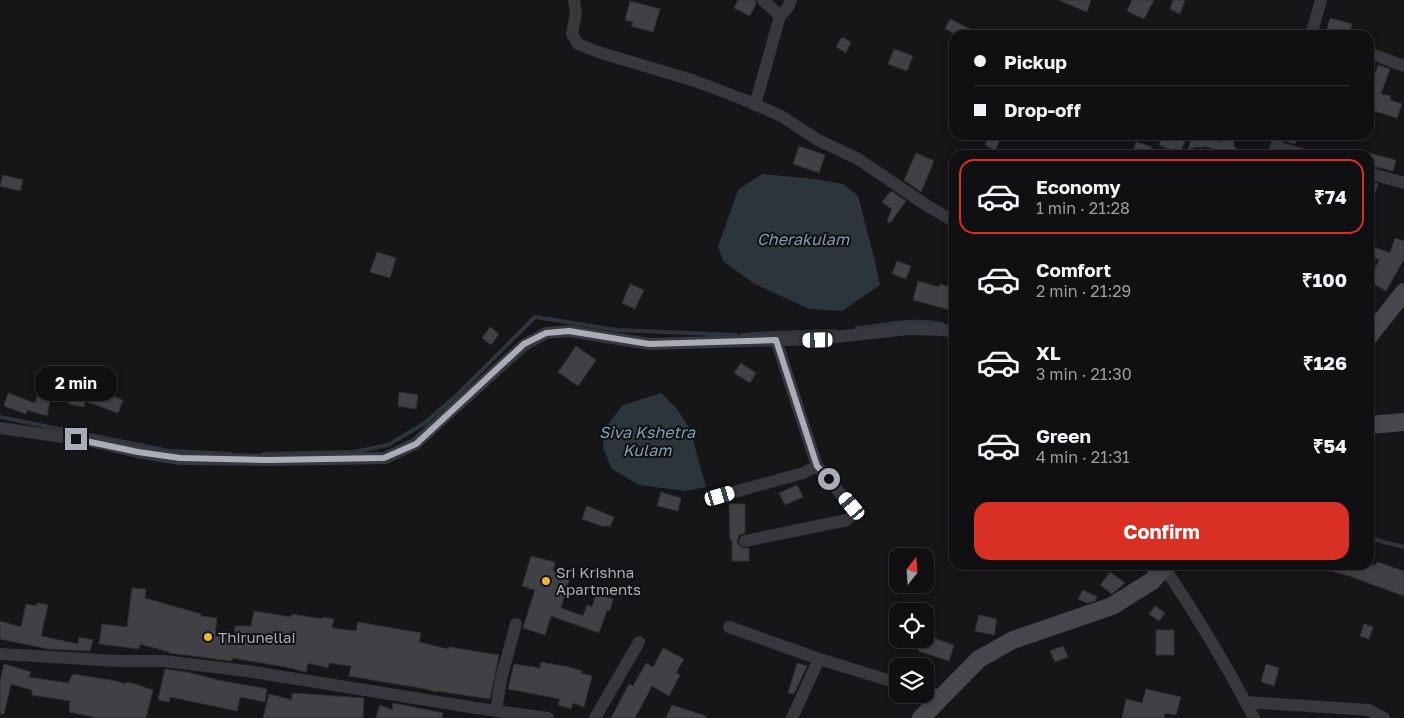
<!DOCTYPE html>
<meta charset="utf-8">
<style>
:root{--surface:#101012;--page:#1e1e20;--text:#f1f3f6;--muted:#9c9d9f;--line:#303032;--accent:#d93025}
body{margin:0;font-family:"Golos Text",sans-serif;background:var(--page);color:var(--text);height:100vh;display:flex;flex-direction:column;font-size:19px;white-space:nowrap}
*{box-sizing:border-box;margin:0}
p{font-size:16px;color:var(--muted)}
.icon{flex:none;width:28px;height:28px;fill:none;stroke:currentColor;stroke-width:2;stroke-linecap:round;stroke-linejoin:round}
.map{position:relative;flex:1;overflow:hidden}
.details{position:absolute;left:949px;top:150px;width:425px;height:420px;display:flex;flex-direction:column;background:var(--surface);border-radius:15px;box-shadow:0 2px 8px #0003,0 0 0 1px var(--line)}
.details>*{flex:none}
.hud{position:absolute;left:949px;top:30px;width:425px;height:110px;border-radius:15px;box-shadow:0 2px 8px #0003,0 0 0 1px var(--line);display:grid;align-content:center;height:110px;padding:0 25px;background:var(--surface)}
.needle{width:32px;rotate:17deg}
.fabs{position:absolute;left:889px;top:548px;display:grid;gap:10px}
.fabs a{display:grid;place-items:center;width:45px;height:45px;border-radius:10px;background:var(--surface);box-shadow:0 2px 8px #0003,0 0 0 1px var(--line);font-size:25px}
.end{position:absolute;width:22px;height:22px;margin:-11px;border:6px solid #a8adb8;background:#111;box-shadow:0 0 0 2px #111}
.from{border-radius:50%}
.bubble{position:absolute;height:35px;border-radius:15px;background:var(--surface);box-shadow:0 2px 8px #0003,0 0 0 1px var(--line);font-size:16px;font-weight:700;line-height:35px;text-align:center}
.car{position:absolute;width:15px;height:30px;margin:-15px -8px;border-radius:6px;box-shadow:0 0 4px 1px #0007;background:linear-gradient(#fff 24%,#345 0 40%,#fff 0 76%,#345 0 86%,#fff 0)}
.hud b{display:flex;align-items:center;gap:18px;height:48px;font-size:19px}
.hud b+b{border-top:1px solid var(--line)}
.hud i{width:12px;height:12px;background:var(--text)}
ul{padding:9px 0 0;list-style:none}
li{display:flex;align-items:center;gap:15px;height:75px;margin:0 10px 8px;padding:0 15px;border:2px solid transparent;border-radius:15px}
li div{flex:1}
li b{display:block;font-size:19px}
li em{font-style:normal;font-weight:700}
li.on{border-color:var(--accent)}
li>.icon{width:45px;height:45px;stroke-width:1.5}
.cta{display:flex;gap:10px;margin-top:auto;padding:10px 25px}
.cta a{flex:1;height:58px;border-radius:15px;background:var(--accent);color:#fff;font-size:20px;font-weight:700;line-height:58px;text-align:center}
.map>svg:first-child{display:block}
</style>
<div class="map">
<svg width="1404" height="718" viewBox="0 0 1404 718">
<rect width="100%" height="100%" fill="#161618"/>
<!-- water -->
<path fill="#2c353c" d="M 762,174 L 815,179 L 843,184 L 858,196 L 875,261 L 880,285 L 842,311 L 809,309 L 753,283 L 723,261 L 718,247 L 738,190 Z
M 661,393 L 677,409 L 690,429 L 706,487 L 686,491 L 639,485 L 612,469 L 603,448 L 604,429 L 623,405 Z"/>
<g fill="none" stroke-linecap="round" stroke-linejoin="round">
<!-- stream -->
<path stroke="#2c353c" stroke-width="4" d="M 857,328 C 884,325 915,318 942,324
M 742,335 L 770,333 L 835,331
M 0,417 L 170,451 L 231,454
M 263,454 L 354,452 L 388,445 L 425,423 L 460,392 L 535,317 L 617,330 L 736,335
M 1369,538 L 1404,547"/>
</g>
<!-- building -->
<path fill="#404145" stroke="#303034" d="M 738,0 L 755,0 L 756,4 L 750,16 L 734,8 Z
M 1058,0 L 1091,0 L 1087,12 Z
M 1132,0 L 1154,0 L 1144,19 L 1127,11 Z
M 1173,0 L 1185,0 L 1180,14 L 1170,9 Z
M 630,1 L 660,9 L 653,32 L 631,26 L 633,22 L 625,20 Z
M 1330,18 L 1352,24 L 1349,35 L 1336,35 L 1326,32 Z
M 950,19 L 982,35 L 957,35 L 945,29 Z
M 842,37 L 851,42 L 846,53 L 836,47 Z
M 894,49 L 913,56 L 907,71 L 888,64 Z
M 1378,65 L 1390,69 L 1381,94 L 1391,96 L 1390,100 L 1402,104 L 1397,118 L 1371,110 L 1372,107 L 1369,106 L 1369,91 Z
M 989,135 L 1002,135 L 995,150 L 985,145 Z
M 1163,135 L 1179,135 L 1186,138 L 1180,153 L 1159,145 Z
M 1193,135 L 1202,135 L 1221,142 L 1223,135 L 1235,137 L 1233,146 L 1236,147 L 1234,154 L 1203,146 L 1202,148 L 1196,147 L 1188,149 Z
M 1287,135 L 1297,135 L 1295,144 L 1286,141 Z
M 1136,142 L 1152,147 L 1149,155 L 1132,155 Z
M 799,146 L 825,155 L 819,173 L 793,164 Z
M 916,153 L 934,161 L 921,192 L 904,180 Z
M 1369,153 L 1396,160 L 1393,171 L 1369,165 Z
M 3,175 L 23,180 L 20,191 L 0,186 Z
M 1369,181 L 1378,184 L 1371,205 L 1369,205 Z
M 891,191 L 906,201 L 890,223 L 887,221 L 892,209 L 882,202 Z
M 1395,238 L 1404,241 L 1404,259 L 1386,291 L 1369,281 L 1379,260 L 1369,256 L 1369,245 L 1390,253 Z
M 377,252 L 396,258 L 390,278 L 370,272 Z
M 897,261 L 911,266 L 906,279 L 892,274 Z
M 918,281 L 939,287 L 940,284 L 954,288 L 954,311 L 913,300 Z
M 630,284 L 644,290 L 635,309 L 622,303 Z
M 490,327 L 499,334 L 491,345 L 482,338 Z
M 576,346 L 596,360 L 578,386 L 558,372 Z
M 741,363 L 756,373 L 750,383 L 734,373 Z
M 87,368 L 99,371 L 94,389 L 123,400 L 118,413 L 85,401 L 84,407 L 69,404 L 75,377 L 83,381 Z
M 399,392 L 418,395 L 416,409 L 398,406 Z
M 8,393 L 35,403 L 38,394 L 51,397 L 47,416 L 27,410 L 26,414 L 4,406 Z
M 797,485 L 803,497 L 785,505 L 779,493 Z
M 661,492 L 681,498 L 678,511 L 657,506 Z
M 729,504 L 745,504 L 745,533 L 739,535 L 737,542 L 742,548 L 749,548 L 749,561 L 732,561 L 732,540 L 730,540 Z
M 587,506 L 614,517 L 610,527 L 604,525 L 604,527 L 582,519 Z
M 531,556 L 555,562 L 553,571 L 570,576 L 561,608 L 583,616 L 587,605 L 592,607 L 596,594 L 613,599 L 610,611 L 607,610 L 599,633 L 551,616 L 545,635 L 523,628 L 535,590 L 522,586 Z
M 1377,562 L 1404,571 L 1404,596 L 1349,576 L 1320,568 L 1320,565 L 1375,565 Z
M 1110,572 L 1125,583 L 1112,594 L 1100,585 Z
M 132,588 L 146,589 L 145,598 L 201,614 L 201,616 L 217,618 L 215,636 L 235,639 L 235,626 L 251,626 L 254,611 L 291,617 L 292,614 L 322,619 L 323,617 L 334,619 L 332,628 L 356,631 L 358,622 L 421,633 L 419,642 L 448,649 L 449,647 L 499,655 L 490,699 L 436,691 L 436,692 L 426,689 L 349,676 L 351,666 L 329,663 L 328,668 L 308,663 L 306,672 L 286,667 L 232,658 L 232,661 L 169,653 L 169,652 L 140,644 L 139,649 L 99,644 L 102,624 L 127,627 Z
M 1083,590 L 1097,597 L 1095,601 L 1087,603 L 1078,599 Z
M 37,603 L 48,605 L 41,636 L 78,644 L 79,637 L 93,640 L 90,651 L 48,649 L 0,639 L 0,621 L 21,627 L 26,604 L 36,606 Z
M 1155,606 L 1165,613 L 1159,621 L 1149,614 Z
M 979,615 L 997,619 L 994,635 L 975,631 Z
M 1364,624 L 1373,627 L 1369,639 L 1360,636 Z
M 1156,630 L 1174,630 L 1174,655 L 1156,655 Z
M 925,635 L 954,645 L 949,661 L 918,651 L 922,639 L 925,639 Z
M 1063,646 L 1068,657 L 1055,662 L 1050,651 Z
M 663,648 L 684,659 L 676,673 L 680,675 L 669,696 L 652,686 L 635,718 L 611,718 L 629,684 L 633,686 L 646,663 L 653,667 Z
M 541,662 L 569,667 L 582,671 L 581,673 L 592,676 L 584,707 L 573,703 L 571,709 L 558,705 L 560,699 L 508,689 L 514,664 L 540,668 Z
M 797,663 L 807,666 L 794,694 L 788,693 Z
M 4,664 L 31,672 L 29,677 L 68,683 L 73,674 L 116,681 L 126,684 L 127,682 L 135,684 L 153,690 L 146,718 L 98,718 L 69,712 L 70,701 L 32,695 L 32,690 L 11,684 L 4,714 L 0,714 L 0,682 Z
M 1266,664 L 1279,668 L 1274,686 L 1261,682 Z
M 165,669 L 187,672 L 218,680 L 267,689 L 265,702 L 240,697 L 237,711 L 170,697 L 169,702 L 158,700 Z
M 1146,689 L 1181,697 L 1176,715 L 1165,713 L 1164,718 L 1122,718 L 1126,699 L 1142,703 Z
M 292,693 L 364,698 L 363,718 L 263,718 L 269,694 L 292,700 Z
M 393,703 L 443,713 L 442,718 L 376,718 L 380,705 L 392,710 Z
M 672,705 L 706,716 L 705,718 L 666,718 Z"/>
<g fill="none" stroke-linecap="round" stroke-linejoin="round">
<!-- street -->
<path stroke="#37383d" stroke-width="12" d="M 574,0 L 576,13 L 572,34 L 578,44 L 601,53 L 692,80 L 745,100 L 781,116 L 818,140 L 858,159 L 929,207 L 954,221
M 763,0 L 780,16
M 1311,35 L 1321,0
M 1369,53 L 1404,66
M 755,105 L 780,16 L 788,7 L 791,0
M 1276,147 L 1279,135
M 1196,155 L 1198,155
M 1273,155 L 1276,147 L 1305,155
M 1369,173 L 1404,183
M 0,428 L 90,441 L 138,452 L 180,459 L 268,460 L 385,458 L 415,444 L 524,345 L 546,333 L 569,331 L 649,344 L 818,339 L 908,329 L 945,330 L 954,333
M 720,496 L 803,473 L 817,466 L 776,340
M 745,541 L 847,520 L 853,515 L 852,507 L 817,466
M 1164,567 C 1197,616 1227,666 1254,718
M 729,627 L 819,659 L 898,683
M 0,654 L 119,661 L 164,661 L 247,671 L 476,708 L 548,718
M 925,692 L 940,696
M 1246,702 L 1369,710 L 1384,718
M 496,711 L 501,679 L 516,624
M 595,718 L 639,642
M 792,718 L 819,659"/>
<!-- secondary -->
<path stroke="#45474d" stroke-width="18" d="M 1369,336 L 1404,292
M 1369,425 L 1404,422
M 921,718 L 979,659 L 1013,640 L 1112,606 L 1152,581 L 1166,565"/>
</g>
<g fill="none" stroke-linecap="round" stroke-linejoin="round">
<!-- route -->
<path stroke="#a8adb8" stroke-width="6" d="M 76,439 L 138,452 L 180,458 L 268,460 L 384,458 L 416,444 L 524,344 L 546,333 L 569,331 L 649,344 L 776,340 L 817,466 L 829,479"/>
</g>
<!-- markers -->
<g fill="#f2b134" stroke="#111113" stroke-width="2">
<circle cx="546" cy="581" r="5"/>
<circle cx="208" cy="637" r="5"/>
</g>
<g text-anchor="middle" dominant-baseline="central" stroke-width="4" stroke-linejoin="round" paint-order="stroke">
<!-- poi labels -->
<g font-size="15" fill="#a8adb8" stroke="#111113" text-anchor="start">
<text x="556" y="572">Sri Krishna<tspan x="556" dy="17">Apartments</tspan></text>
<text x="218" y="637">Thirunellai</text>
</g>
<!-- water labels -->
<g font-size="16" font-style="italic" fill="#7f9bb3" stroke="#111113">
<text x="803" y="239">Cherakulam</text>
<text x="647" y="432">Siva Kshetra<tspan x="647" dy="18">Kulam</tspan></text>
</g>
</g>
</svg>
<div class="fabs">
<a><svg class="needle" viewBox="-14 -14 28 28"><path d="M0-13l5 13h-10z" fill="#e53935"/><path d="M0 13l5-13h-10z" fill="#9c9d9f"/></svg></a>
<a><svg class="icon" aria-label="locate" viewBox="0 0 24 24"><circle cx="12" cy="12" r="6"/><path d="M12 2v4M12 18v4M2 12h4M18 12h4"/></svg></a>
<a><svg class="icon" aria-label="layers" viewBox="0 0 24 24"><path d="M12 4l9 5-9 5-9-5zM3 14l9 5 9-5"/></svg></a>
</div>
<i class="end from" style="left:829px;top:479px"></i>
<i class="end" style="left:76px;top:439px"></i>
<div class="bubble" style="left:35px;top:366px;width:82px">2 min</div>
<i class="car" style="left:818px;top:340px;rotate:269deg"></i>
<i class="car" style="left:720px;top:496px;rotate:74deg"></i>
<i class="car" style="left:852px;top:506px;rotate:320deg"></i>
<div class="hud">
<b><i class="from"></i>Pickup</b>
<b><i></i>Drop-off</b>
</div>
<section class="details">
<ul>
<li class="on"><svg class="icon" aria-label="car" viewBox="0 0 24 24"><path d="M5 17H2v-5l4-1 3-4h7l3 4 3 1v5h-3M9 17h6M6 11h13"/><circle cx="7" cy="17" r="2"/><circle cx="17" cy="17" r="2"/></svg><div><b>Economy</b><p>1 min · 21:28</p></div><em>₹74</em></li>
<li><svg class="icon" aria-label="car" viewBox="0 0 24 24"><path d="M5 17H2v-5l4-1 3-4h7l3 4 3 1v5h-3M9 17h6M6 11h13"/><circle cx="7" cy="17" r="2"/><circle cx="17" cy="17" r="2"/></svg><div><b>Comfort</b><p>2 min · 21:29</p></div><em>₹100</em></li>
<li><svg class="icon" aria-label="car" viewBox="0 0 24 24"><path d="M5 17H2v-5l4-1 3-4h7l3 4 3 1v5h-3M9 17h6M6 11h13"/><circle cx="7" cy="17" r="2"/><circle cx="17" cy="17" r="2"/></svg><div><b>XL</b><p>3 min · 21:30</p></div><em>₹126</em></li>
<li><svg class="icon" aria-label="car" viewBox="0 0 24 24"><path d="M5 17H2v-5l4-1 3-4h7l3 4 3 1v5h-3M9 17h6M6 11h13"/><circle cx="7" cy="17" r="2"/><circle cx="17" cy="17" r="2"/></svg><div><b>Green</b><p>4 min · 21:31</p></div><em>₹54</em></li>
</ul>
<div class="cta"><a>Confirm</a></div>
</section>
</div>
